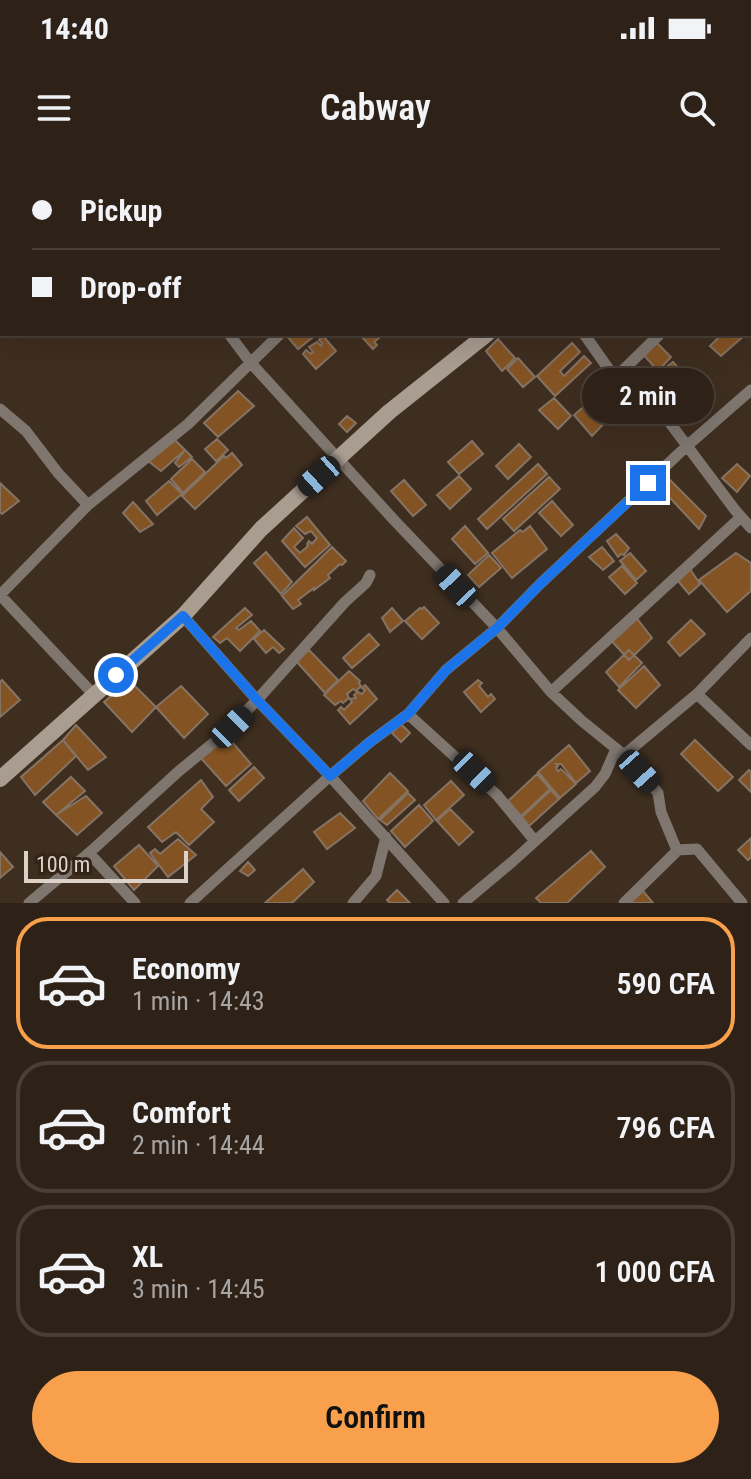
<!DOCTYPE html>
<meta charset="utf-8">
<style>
:root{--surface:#2e2218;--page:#3a2f25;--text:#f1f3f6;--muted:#a7a4a2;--line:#493f37;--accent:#f8a04b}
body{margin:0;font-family:"Roboto Condensed",sans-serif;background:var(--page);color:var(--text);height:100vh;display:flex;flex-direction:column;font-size:30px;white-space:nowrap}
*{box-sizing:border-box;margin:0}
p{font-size:26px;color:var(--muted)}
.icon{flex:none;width:44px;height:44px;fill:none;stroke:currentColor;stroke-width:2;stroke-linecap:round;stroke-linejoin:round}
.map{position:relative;height:743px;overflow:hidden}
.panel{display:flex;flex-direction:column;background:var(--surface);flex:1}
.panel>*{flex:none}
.banner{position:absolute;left:0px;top:0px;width:752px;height:176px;box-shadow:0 8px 32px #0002,0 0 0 2px var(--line);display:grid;align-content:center;height:176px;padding:0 32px;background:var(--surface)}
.scale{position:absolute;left:24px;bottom:20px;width:164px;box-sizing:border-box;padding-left:8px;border:4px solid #ddd2ca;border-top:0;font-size:22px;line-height:28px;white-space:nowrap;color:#ddd2ca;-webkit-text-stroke:6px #332417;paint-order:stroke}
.end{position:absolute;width:36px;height:36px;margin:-18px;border:10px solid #1a73e8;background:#fff;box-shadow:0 0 0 4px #fff}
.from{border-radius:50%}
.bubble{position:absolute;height:56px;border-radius:28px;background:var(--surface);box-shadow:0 8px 32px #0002,0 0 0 2px var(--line);font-size:26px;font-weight:600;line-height:56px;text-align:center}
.car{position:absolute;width:24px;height:48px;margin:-24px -12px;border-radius:10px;box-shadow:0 0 6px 2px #0007;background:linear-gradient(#222 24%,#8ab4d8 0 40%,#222 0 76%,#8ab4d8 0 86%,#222 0)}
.banner b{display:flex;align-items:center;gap:28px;height:76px;font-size:30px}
.banner b+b{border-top:2px solid var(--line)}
.banner i{width:20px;height:20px;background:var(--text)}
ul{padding:14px 0 0;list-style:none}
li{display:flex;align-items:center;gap:24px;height:132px;margin:0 16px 12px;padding:0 16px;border:4px solid var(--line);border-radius:32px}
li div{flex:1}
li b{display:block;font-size:30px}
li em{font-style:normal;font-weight:600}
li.selected{border-color:var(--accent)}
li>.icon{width:72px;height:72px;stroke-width:1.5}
.button{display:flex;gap:16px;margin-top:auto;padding:16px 32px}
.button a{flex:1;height:92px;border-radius:48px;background:var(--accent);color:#111;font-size:32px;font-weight:600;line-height:92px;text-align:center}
.status{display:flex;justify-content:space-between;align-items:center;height:56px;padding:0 40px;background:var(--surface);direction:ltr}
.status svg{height:22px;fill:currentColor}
header{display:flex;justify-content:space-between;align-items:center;height:104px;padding:0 32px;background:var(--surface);font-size:36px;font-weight:600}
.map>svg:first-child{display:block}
</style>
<div class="status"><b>14:40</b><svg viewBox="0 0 49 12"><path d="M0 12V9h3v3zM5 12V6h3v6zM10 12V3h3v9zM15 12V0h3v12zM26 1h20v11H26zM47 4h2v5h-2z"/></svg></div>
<header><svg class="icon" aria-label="menu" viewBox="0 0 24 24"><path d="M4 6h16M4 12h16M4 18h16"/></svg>Cabway<svg class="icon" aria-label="search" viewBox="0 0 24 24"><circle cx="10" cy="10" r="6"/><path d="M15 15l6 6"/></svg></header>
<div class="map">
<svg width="751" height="743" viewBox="0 0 751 743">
<rect width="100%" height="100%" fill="#3e2e20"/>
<!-- building -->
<path fill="#845323" stroke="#857364" stroke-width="2" d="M 288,174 L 317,174 L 298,189 L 286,175 Z
M 361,174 L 384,174 L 374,182 L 377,185 L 373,189 L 360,175 Z
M 722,174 L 746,174 L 721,196 L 710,186 Z
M 323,176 L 336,191 L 316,209 L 303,194 L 306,190 L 311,194 L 313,192 L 309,187 L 317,182 L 321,186 L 322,183 L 319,180 Z
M 498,179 L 515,198 L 502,211 L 486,191 Z
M 655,181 L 671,197 L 658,211 L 642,193 Z
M 572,183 L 580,192 L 560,211 L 564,216 L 584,196 L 591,203 L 555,236 L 537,216 Z
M 518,198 L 535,217 L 523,227 L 507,209 Z
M 673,202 L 686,217 L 673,231 L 658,214 Z
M 691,217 L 709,238 L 695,249 L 678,230 Z
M 238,231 L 254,246 L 218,277 L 204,263 Z
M 554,238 L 571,256 L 558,269 L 539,250 Z
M 588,243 L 603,257 L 607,254 L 609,258 L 592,276 L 574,255 Z
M 347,256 L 356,263 L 347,272 L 339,264 Z
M 174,279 L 185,290 L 161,311 L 148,301 Z
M 217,279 L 228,290 L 216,301 L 205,289 Z
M 472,281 L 483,294 L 459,314 L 448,302 Z
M 519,284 L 531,297 L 508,319 L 496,306 Z
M 185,290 L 192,297 L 179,307 L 175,303 Z
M 232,293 L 242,305 L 195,349 L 182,336 L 224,296 L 226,298 Z
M 192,299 L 205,312 L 183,333 L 171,319 Z
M 538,304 L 547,314 L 487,369 L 478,359 Z
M 737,304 L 750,316 L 737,332 L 722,318 Z
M 459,316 L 471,329 L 450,349 L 437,335 Z
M 549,317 L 560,329 L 514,371 L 503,359 Z
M 669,319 L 706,356 L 699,369 L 658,325 Z
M 404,320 L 426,345 L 413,356 L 391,331 Z
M 169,321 L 182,334 L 157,355 L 146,341 Z
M 0,323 L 19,341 L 2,354 L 0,352 Z
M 552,341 L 573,365 L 561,376 L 539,353 Z
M 133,342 L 153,364 L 140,372 L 123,353 Z
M 307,357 L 330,385 L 305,407 L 282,381 L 294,368 L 303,378 L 294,387 L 300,393 L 308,386 L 307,384 L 309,381 L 312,384 L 317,378 L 311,371 L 305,374 L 296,366 Z
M 465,366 L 488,393 L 475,404 L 452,379 Z
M 530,366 L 547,389 L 512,418 L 492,393 L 520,370 L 523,372 Z
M 616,374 L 629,388 L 624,395 L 621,394 L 618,397 L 607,381 Z
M 332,387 L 346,401 L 342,405 L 340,404 L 328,415 L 330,418 L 314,430 L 314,428 L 298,440 L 301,444 L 293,449 L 282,436 Z
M 602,387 L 614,401 L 603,410 L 589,397 Z
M 266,392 L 292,422 L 281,434 L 254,403 Z
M 630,393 L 646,411 L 636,420 L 620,401 Z
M 736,393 L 751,403 L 751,431 L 727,452 L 699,420 Z
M 489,395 L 501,408 L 479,427 L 468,415 Z
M 622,406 L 637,423 L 625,434 L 609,417 Z
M 690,409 L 700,424 L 689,434 L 678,421 Z
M 424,447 L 439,463 L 422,479 L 405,461 L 420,448 L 422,449 Z
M 245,448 L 252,455 L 236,468 L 239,470 L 251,461 L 260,471 L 240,491 L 227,478 L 220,483 L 213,477 Z
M 392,448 L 403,461 L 390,472 L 382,458 Z
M 635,456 L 652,478 L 629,500 L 609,478 Z
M 691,460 L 705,474 L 680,496 L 668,482 Z
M 264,470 L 284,489 L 279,493 L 273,487 L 266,493 L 254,479 Z
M 369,474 L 379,485 L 352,508 L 343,498 Z
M 309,490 L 338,520 L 325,533 L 296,501 Z
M 629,490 L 642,503 L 619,527 L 606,512 Z
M 644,506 L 660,525 L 636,548 L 618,530 Z
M 349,511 L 360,521 L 359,523 L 361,526 L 356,531 L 353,529 L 347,534 L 349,538 L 343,543 L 341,541 L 335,545 L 324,535 Z
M 2,520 L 20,540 L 0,557 L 0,522 Z
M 129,520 L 156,547 L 132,572 L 104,542 Z
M 478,520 L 482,523 L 479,526 L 488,537 L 491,534 L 495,539 L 481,552 L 464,532 Z
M 365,525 L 377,539 L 350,564 L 338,550 L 341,547 L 344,550 L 352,542 L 350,539 L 356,538 L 354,535 L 358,532 L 362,534 L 365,530 L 362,528 Z
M 181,526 L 208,554 L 184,578 L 156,547 Z
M 401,564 L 410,573 L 401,582 L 392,573 Z
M 76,565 L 106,597 L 88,610 L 63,580 Z
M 226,575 L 251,604 L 226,626 L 200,597 Z
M 63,580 L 76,596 L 35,635 L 21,617 Z
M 695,580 L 733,617 L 718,631 L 681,594 Z
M 569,585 L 590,611 L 576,623 L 561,604 L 556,604 L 558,606 L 556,608 L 558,611 L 561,609 L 576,624 L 560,638 L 538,612 Z
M 254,607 L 264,618 L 239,641 L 229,630 Z
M 749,610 L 751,612 L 751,632 L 739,620 Z
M 390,613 L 408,631 L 378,659 L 363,641 Z
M 537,614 L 550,629 L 521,656 L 508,641 Z
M 71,617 L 85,631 L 56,655 L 43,642 Z
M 201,620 L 213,637 L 201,649 L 214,662 L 189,685 L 176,672 L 162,682 L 148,667 Z
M 451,621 L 464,635 L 436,660 L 424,645 Z
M 551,630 L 559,639 L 529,666 L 522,657 Z
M 408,633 L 415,640 L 387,665 L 380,660 Z
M 86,636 L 102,653 L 77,675 L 56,655 Z
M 419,645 L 433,661 L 405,687 L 391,671 Z
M 450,649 L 473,672 L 459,685 L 437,661 Z
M 340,653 L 355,668 L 327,689 L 314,672 Z
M 751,678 L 751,697 L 748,700 L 738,690 Z
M 178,679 L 196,695 L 168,717 L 150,693 L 155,689 L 160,694 Z
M 139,685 L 158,706 L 134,730 L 114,706 Z
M 591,691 L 605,707 L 567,743 L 541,743 L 536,738 Z
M 0,692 L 13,707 L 0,718 Z
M 248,702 L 255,710 L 248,716 L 240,711 Z
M 303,709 L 314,722 L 292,743 L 265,743 Z
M 397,730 L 410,743 L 390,743 L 387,740 Z
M 643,731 L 653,743 L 629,743 Z"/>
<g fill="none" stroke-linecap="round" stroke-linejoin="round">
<!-- street -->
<path stroke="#7e766f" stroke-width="11" d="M 73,0 L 75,2
M 428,0 L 430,2
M 570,0 L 572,2
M 715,0 L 717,2
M 115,2 L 117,0
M 288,2 L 290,0
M 750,35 L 751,36
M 750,86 L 751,85
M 229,174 L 250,202 L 394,360 L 497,468 L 551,532 L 582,561 L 624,595 L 653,627 L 658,633 L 661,652 L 676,688 L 676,692 L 624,743
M 584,174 L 615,218 L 637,230 L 658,247 L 735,350 L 751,368
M 615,218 L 660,174
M 0,249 L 26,271 L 58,313 L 88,345
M 0,435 L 88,345 L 188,264 L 280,174
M 0,435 L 94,535
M 183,456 L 257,540 L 330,616 L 444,743
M 551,532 L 741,357
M 697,534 L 751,585
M 408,554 L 497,635 L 535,681
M 624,595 L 697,534 L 751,478
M 676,690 L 697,689 L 742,743
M 89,693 L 135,743
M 29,743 L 89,693 L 179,611 L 223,575 L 257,540 L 345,442 L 366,423 L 370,415
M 190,743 L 330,616 L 370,582 L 408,554 L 446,510 L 497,468 L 540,424 L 688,285 L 751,230
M 353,743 L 376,716 L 386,677
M 463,743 L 512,702 L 595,627 L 605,614 L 616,589"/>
<!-- secondary -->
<path stroke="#a99c91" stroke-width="16" d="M 671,2 L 674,0
M 0,619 L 183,456 L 261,369 L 389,252 L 487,174"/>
</g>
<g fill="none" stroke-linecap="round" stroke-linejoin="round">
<!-- route -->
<path stroke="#1a73e8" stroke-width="10" d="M 116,515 L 183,456 L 257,540 L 330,616 L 370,582 L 408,554 L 446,510 L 497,468 L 540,424 L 648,323"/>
</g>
</svg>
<div class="scale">100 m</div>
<i class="end from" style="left:116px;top:515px"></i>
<i class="end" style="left:648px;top:323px"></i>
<div class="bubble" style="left:582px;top:208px;width:132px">2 min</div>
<i class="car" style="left:319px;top:316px;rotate:228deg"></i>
<i class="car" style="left:456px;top:426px;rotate:317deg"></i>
<i class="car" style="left:232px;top:567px;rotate:45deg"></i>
<i class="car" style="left:639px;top:611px;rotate:138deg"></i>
<i class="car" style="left:474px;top:612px;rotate:134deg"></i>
<div class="banner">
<b><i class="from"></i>Pickup</b>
<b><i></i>Drop-off</b>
</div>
</div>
<section class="panel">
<ul>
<li class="selected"><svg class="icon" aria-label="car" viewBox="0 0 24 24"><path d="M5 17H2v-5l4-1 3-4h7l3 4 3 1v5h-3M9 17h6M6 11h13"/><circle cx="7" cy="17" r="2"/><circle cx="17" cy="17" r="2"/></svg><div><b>Economy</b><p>1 min · 14:43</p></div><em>590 CFA</em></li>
<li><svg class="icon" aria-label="car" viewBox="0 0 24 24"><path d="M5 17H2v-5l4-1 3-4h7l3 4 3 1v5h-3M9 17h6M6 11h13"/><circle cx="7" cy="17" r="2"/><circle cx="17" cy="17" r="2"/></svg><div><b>Comfort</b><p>2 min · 14:44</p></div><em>796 CFA</em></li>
<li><svg class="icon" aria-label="car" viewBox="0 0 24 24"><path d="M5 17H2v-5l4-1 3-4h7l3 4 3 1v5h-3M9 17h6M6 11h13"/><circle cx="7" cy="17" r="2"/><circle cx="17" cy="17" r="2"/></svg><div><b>XL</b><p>3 min · 14:45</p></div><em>1 000 CFA</em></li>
</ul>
<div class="button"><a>Confirm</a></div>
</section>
